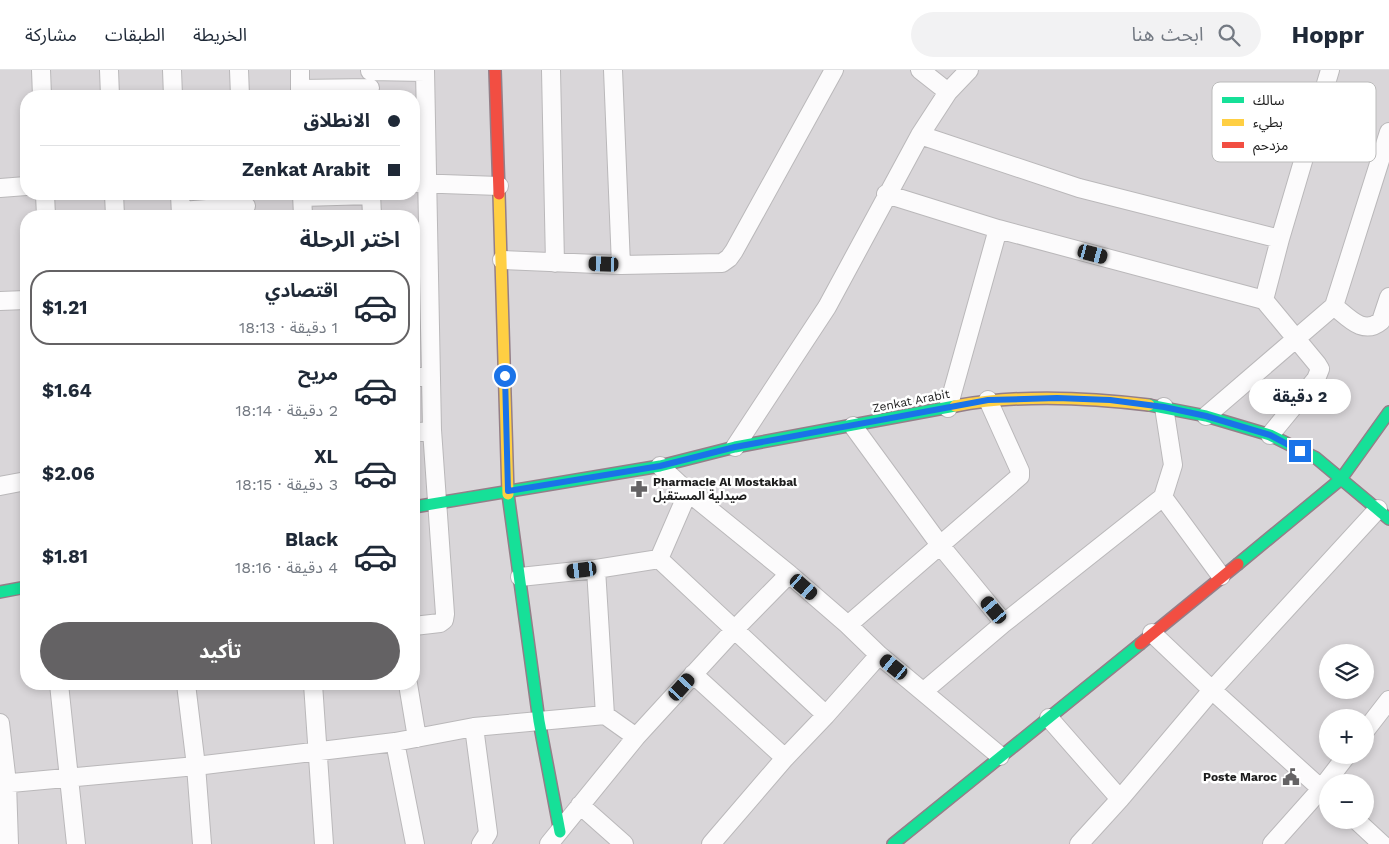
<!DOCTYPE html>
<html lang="ar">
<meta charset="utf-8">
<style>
:root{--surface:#fff;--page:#f2f2f3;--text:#1f2937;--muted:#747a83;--line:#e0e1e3;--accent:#646264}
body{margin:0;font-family:"Work Sans","Noto Sans Arabic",sans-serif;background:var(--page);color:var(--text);direction:rtl;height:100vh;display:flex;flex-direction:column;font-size:19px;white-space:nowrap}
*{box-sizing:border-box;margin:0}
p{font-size:16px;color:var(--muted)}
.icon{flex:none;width:28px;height:28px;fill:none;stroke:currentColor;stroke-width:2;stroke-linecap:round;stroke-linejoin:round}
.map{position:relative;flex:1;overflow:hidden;direction:ltr}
.panel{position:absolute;left:20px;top:140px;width:400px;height:480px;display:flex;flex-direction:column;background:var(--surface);border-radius:20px;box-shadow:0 2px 8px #0003;direction:rtl}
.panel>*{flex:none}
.banner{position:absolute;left:20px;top:20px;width:400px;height:110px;border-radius:20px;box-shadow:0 2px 8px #0003;direction:rtl;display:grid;align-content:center;height:110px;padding:0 20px;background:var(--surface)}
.controls{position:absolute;left:1319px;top:574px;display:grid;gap:10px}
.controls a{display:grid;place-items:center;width:55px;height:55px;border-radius:50%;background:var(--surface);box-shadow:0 2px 8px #0003;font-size:25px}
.end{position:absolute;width:22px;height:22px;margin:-11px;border:6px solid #1a73e8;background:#fff;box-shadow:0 0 0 2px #fff}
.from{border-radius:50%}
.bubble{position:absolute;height:35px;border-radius:18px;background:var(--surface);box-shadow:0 2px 8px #0003;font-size:16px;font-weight:700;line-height:35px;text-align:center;direction:rtl}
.car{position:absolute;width:15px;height:30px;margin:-15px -8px;border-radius:6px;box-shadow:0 0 4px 1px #0007;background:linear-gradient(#222 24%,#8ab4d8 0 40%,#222 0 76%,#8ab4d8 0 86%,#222 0)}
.banner b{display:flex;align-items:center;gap:18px;height:48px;font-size:19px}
.banner b+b{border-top:1px solid var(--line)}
.banner i{width:12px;height:12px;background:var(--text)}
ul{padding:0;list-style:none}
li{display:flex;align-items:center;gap:15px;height:75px;margin:0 10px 8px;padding:0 10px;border:2px solid transparent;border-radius:20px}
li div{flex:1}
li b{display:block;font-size:19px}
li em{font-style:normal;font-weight:700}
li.selected{border-color:var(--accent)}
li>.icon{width:45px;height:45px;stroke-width:1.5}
h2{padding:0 20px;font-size:22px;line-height:60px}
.primary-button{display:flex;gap:10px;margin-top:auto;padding:10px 20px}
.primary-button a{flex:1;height:58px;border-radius:30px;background:var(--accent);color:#fff;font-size:20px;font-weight:700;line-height:58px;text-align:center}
header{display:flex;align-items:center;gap:30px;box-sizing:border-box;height:70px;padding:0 25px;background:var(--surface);border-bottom:1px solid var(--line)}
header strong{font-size:24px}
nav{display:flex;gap:28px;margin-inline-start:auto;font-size:18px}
.search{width:350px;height:45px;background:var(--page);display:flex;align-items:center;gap:12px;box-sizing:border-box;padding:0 18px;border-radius:28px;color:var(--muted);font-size:19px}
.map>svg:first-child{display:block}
</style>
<header>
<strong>Hoppr</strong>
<div class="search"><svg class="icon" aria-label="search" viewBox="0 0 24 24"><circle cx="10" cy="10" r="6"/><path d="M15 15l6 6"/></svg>ابحث هنا</div>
<nav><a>الخريطة</a><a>الطبقات</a><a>مشاركة</a></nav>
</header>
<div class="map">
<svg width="1389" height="774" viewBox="0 0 1389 774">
<rect width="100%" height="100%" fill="#eae5ea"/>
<!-- residential -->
<path fill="#d9d6d9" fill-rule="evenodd" d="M 0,0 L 1389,0 L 1389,774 L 0,774 ZM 26,26 L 414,26 L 414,124 L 26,124 ZM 26,146 L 414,146 L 414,614 L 26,614 ZM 1328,582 L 1365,582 L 1365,620 L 1328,620 ZM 1328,648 L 1365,648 L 1365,685 L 1328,685 ZM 1328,712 L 1365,712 L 1365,750 L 1328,750 Z"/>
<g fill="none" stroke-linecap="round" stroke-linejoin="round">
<!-- street casing -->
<g stroke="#bab8ba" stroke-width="20">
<path id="street" d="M 41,0 L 42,26
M 109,0 L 110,26
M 172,0 L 173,26
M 239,0 L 240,26
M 300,0 L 300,26
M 551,0 L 555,193
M 613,0 L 621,195
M 920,0 L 948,22
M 370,1 L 425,2
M 300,19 L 370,18
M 920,65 L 1079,118 L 1280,169
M 414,113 L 499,116
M 0,118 L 26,116
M 45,124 L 46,146
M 114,124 L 115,146
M 180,124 L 181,146
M 302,124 L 303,146
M 371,124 L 372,146
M 886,124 L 998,159 L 1264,230 L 1317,294 L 1320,299 L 1316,309 L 1270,365
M 302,127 L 371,125
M 181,141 L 246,136
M 502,190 L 621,195 L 722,193 L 729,188 L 734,181 L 834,0
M 1264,230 L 1280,169 L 1330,0
M 0,231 L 26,230
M 1334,236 C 1348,247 1363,266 1381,251 L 1389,227
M 414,307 L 431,307
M 948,338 L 998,159
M 1206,346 L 1334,236 L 1389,62
M 853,356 L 940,475 L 1004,553
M 414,363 L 432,360
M 735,377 L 827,237 L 920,65 L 948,22 L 969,0
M 660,396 L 688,422 L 789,504 L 848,555 L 879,585 L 1000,686
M 0,416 L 26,411
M 1163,427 L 1221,506
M 659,489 L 826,645
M 596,499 L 659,489 L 688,422
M 520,507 L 596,499 L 605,645
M 848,555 L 1020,406 L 1020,401 L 988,330
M 414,556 L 440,553 L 444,550 L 445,544 L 432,360 L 425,0
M 1152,563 L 1212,620 L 1328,725
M 693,604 L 785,688
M 59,614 L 76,774
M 186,614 L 196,696 L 202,774
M 313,614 L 324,774
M 408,614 L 417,668
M 924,621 L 1004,553 L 1163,427 L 1173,395 L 1164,337
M 1049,648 L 1120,729
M 0,653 L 7,713 L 9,774
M 474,657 L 488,763 L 481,774
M 1365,661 L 1389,630
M 395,672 L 415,774
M 0,714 L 196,696 L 395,672 L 474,657 L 605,645 L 636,667
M 580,735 L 624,774
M 1356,750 L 1382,774
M 549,774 L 636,667 L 735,559 L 789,504
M 711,774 L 785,688 L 826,645 L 879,585
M 1079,774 L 1120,729 L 1212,620 L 1378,439
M 1272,774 L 1321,719 L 1347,685"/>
</g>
<!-- fast casing -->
<g stroke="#947e88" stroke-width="14">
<path id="fast" d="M 1149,335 L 1206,346 L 1270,365 L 1316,388 L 1389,449
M 508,424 L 539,651 L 560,762
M 414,437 L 660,396 L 735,377 L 955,336
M 1238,494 L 1341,409 L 1389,342
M 0,522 L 26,517
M 893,774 L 1140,574"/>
</g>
<!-- slow casing -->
<g stroke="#947e88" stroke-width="14">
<path id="slow" d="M 499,124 L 508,424
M 955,336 C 1019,324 1085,327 1149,335"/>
</g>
<!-- jam casing -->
<g stroke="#947e88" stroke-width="14">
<path id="jam" d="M 495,0 L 499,124
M 1140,574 L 1238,494"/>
</g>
<!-- street -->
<use href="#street" stroke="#fcfbfc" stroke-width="18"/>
<!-- fast -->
<use href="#fast" stroke="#16e098" stroke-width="11"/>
<!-- slow -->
<use href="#slow" stroke="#ffcf43" stroke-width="11"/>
<!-- jam -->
<use href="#jam" stroke="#f24e42" stroke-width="11"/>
</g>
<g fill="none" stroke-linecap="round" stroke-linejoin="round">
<!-- route -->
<path stroke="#1a73e8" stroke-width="6" d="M 505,306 L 508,421 L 660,396 L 735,377 L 988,330 L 1057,328 L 1110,330 L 1164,337 L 1206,346 L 1270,365 L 1300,381"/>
</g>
<!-- icons -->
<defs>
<g id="pharmacy-bare" transform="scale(1.35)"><path d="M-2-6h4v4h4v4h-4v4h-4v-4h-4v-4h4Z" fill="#646264" stroke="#fff" stroke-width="2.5" paint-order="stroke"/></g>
<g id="civic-bare" transform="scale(1.35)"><path d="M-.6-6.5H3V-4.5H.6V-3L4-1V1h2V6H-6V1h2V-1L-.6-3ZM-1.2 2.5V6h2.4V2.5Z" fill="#646264" stroke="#fff" stroke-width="2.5" paint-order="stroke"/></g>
</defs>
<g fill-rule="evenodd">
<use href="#pharmacy-bare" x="639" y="419"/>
<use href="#civic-bare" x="1291" y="707"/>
</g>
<g text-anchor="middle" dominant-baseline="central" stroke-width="5" stroke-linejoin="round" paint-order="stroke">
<!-- street labels -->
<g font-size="12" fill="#1c1c1c" stroke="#fff">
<text transform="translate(911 331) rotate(-11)">Zenkat Arabit</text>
</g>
<!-- poi labels -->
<g font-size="12" font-weight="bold" fill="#1c1c1c" stroke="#fff" text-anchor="start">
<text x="653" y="412">Pharmacie Al Mostakbal<tspan x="653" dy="14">صيدلية المستقبل</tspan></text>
<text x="1277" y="707" text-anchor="end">Poste Maroc</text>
</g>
</g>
<!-- legend -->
<rect x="1212" y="12" width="164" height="80" rx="8" fill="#fff" stroke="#bbb" stroke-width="1"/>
<rect x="1222" y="27" width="22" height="6" fill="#16e098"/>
<rect x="1222" y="49" width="22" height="7" fill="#ffcf43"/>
<rect x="1222" y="72" width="22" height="6" fill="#f24e42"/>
<g font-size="14" fill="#1c1c1c">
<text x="1253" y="35">سالك</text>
<text x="1253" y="57">بطيء</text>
<text x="1253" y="80">مزدحم</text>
</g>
</svg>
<div class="controls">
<a><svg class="icon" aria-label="layers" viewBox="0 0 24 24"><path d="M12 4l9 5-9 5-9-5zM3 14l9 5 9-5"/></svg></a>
<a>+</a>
<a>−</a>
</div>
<i class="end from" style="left:505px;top:306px"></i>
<i class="end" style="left:1300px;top:381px"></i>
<div class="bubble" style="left:1249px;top:309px;width:102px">2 دقيقة</div>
<i class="car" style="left:1093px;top:184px;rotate:105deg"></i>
<i class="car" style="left:604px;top:194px;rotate:272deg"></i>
<i class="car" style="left:582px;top:500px;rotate:263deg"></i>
<i class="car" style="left:804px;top:517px;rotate:131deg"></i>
<i class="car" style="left:994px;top:540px;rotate:320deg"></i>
<i class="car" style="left:894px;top:597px;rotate:309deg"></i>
<i class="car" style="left:682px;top:617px;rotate:42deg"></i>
<div class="banner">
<b><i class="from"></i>الانطلاق</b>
<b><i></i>Zenkat Arabit</b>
</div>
<section class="panel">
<h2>اختر الرحلة</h2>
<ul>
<li class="selected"><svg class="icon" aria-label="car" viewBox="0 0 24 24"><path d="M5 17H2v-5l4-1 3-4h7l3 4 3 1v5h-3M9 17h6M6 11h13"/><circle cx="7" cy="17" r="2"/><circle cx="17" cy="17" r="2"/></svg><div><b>اقتصادي</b><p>1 دقيقة · 18:13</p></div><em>$1.21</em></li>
<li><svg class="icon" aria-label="car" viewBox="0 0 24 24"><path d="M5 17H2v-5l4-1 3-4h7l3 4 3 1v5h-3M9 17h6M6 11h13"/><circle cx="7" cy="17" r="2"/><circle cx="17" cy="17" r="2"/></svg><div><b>مريح</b><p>2 دقيقة · 18:14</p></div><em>$1.64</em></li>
<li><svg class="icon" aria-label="car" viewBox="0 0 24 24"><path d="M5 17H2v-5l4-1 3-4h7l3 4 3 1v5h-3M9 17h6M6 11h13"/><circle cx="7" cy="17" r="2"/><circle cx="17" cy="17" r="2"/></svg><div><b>XL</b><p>3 دقيقة · 18:15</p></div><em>$2.06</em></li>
<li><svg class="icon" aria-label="car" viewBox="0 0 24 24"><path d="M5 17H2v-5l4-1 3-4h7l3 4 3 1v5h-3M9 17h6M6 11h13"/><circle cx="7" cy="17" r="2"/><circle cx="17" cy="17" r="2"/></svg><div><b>Black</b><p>4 دقيقة · 18:16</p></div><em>$1.81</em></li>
</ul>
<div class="primary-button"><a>تأكيد</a></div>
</section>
</div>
